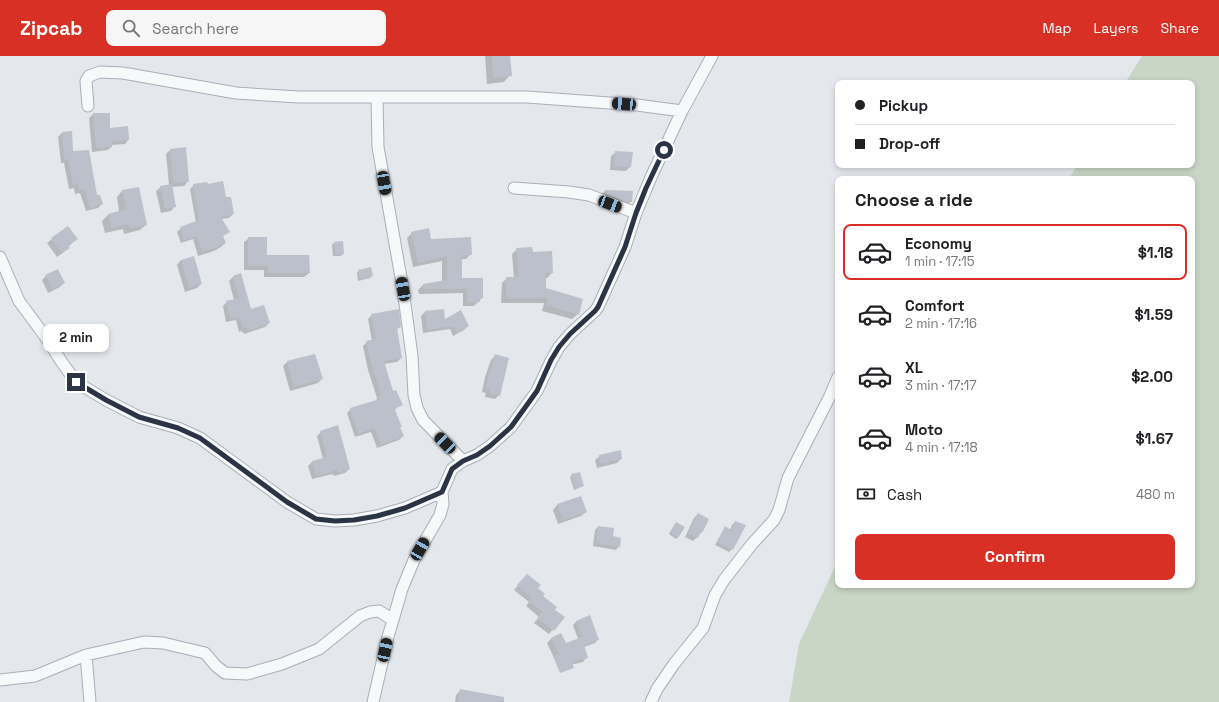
<!DOCTYPE html>
<meta charset="utf-8">
<style>
:root{--surface:#fff;--page:#f6f6f6;--text:#202124;--muted:#757577;--line:#e0e0e0;--accent:#d93025}
body{margin:0;font-family:"Space Grotesk",sans-serif;background:var(--page);color:var(--text);height:100vh;display:flex;flex-direction:column;font-size:15px;white-space:nowrap}
*{box-sizing:border-box;margin:0}
p{font-size:13px;color:var(--muted)}
.icon{flex:none;width:22px;height:22px;fill:none;stroke:currentColor;stroke-width:2;stroke-linecap:round;stroke-linejoin:round}
.map{position:relative;flex:1;overflow:hidden}
.side{position:absolute;left:835px;top:120px;width:360px;height:412px;display:flex;flex-direction:column;background:var(--surface);border-radius:8px;box-shadow:0 2px 6px #0003}
.side>*{flex:none}
.guide{position:absolute;left:835px;top:24px;width:360px;height:88px;border-radius:8px;box-shadow:0 2px 6px #0003;display:grid;align-content:center;height:88px;padding:0 20px;background:var(--surface)}
.end{position:absolute;width:18px;height:18px;margin:-9px;border:5px solid #2b3445;background:#fff;box-shadow:0 0 0 2px #fff}
.from{border-radius:50%}
.bubble{position:absolute;height:28px;border-radius:8px;background:var(--surface);box-shadow:0 2px 6px #0003;font-size:13px;font-weight:600;line-height:28px;text-align:center}
.car{position:absolute;width:12px;height:24px;margin:-12px -6px;border-radius:5px;box-shadow:0 0 3px 1px #0007;background:linear-gradient(#222 24%,#8ab4d8 0 40%,#222 0 76%,#8ab4d8 0 86%,#222 0)}
.guide b{display:flex;align-items:center;gap:14px;height:38px;font-size:15px}
.guide b+b{border-top:1px solid var(--line)}
.guide i{width:10px;height:10px;background:var(--text)}
ul{padding:0;list-style:none}
li{display:flex;align-items:center;gap:12px;height:56px;margin:0 8px 6px;padding:0 12px;border:2px solid transparent;border-radius:8px}
li div{flex:1}
li b{display:block;font-size:15px}
li em{font-style:normal;font-weight:600}
li.current{border-color:var(--accent)}
li>.icon{width:36px;height:36px;stroke-width:1.5}
h2{padding:0 20px;font-size:18px;line-height:48px}
.pay{display:flex;align-items:center;gap:10px;height:44px;padding:0 20px;font-size:15px}
.pay p{margin-inline-start:auto}
.primary-button{display:flex;gap:8px;margin-top:auto;padding:8px 20px}
.primary-button a{flex:1;height:46px;border-radius:8px;background:var(--accent);color:#fff;font-size:16px;font-weight:600;line-height:46px;text-align:center}
header{display:flex;align-items:center;gap:24px;box-sizing:border-box;height:56px;padding:0 20px;background:var(--accent);color:#fff}
header strong{font-size:19px}
nav{display:flex;gap:22px;margin-inline-start:auto;font-size:14px}
.search{width:280px;height:36px;background:var(--page);display:flex;align-items:center;gap:10px;box-sizing:border-box;padding:0 14px;border-radius:8px;color:var(--muted);font-size:15px}
.map>svg:first-child{display:block}
</style>
<header>
<strong>Zipcab</strong>
<div class="search"><svg class="icon" aria-label="search" viewBox="0 0 24 24"><circle cx="10" cy="10" r="6"/><path d="M15 15l6 6"/></svg>Search here</div>
<nav><a>Map</a><a>Layers</a><a>Share</a></nav>
</header>
<div class="map">
<svg width="1219" height="646" viewBox="0 0 1219 646">
<rect width="100%" height="100%" fill="#e4e7ec"/>
<!-- green -->
<path fill="#c9d6c5" d="M 1142,0 L 1219,0 L 1219,646 L 789,646 L 799,588 L 838,504 L 838,529 L 1192,529 L 1192,123 L 1069,123 L 1077,109 L 1192,109 L 1192,27 L 1125,27 Z"/>
<!-- shadow -->
<path fill="#0003" d="M 485,0 L 509,0 L 510,19 L 504,26 L 487,28 Z
M 93,58 L 109,73 L 128,84 L 125,88 L 111,89 L 111,91 L 108,94 L 92,96 L 89,62 Z
M 62,77 L 96,141 L 102,148 L 98,152 L 86,155 L 80,137 L 75,138 L 74,132 L 69,133 L 64,107 L 61,107 L 58,81 Z
M 185,92 L 188,125 L 184,130 L 171,131 L 175,150 L 171,155 L 161,157 L 156,135 L 161,131 L 169,129 L 166,98 L 170,94 Z
M 616,96 L 632,97 L 630,111 L 626,115 L 610,114 L 611,100 Z
M 194,129 L 207,129 L 226,143 L 233,158 L 229,162 L 221,163 L 228,176 L 222,181 L 225,187 L 221,191 L 214,195 L 198,200 L 193,183 L 181,187 L 177,176 L 181,172 L 196,167 L 190,133 Z
M 122,135 L 146,169 L 140,174 L 124,178 L 123,173 L 105,177 L 102,165 L 108,159 L 119,156 L 117,141 Z
M 605,135 L 631,145 L 627,150 L 601,139 Z
M 412,177 L 471,198 L 466,203 L 461,203 L 461,223 L 482,242 L 474,250 L 463,250 L 463,237 L 419,238 L 418,234 L 423,229 L 442,226 L 442,205 L 413,211 L 407,182 Z
M 249,182 L 266,200 L 309,217 L 304,221 L 264,221 L 264,214 L 244,214 L 244,186 Z
M 52,183 L 76,183 L 68,191 L 68,192 L 64,196 L 57,201 L 47,187 Z
M 334,187 L 343,198 L 341,200 L 333,200 L 332,189 Z
M 517,193 L 532,197 L 552,217 L 547,222 L 545,222 L 545,233 L 578,258 L 572,263 L 542,255 L 544,247 L 501,247 L 502,227 L 507,222 L 514,222 L 512,198 Z
M 181,204 L 201,228 L 197,232 L 185,236 L 177,209 Z
M 359,215 L 372,220 L 370,222 L 358,225 L 357,217 Z
M 240,219 L 251,254 L 269,267 L 265,271 L 244,278 L 242,275 L 239,276 L 236,264 L 226,266 L 223,250 L 227,246 L 234,244 L 229,225 L 233,221 Z
M 46,220 L 64,227 L 60,231 L 48,237 L 42,224 Z
M 425,256 L 444,264 L 468,270 L 464,274 L 453,280 L 450,273 L 423,277 L 421,260 Z
M 372,259 L 400,271 L 396,274 L 401,302 L 397,306 L 384,308 L 393,336 L 402,348 L 394,354 L 401,370 L 399,372 L 403,380 L 399,384 L 377,392 L 371,376 L 355,381 L 347,357 L 351,353 L 376,345 L 377,342 L 368,314 L 363,290 L 367,286 L 372,285 L 368,263 Z
M 314,299 L 322,323 L 318,327 L 290,335 L 283,310 L 287,306 Z
M 496,299 L 499,339 L 495,343 L 485,341 L 486,337 L 482,336 L 485,321 L 491,304 Z
M 321,376 L 349,413 L 345,417 L 334,420 L 333,418 L 312,423 L 308,410 L 312,406 L 323,403 L 317,380 Z
M 600,400 L 621,403 L 617,407 L 597,412 L 595,404 Z
M 572,419 L 583,430 L 581,431 L 574,434 L 570,421 Z
M 580,441 L 586,456 L 581,460 L 558,468 L 553,454 L 557,449 Z
M 698,458 L 708,463 L 703,475 L 693,485 L 685,481 L 694,462 Z
M 735,466 L 732,493 L 729,496 L 715,489 L 723,475 L 725,472 L 730,474 L 732,469 Z
M 675,469 L 678,481 L 676,483 L 669,478 Z
M 598,471 L 611,481 L 619,490 L 616,494 L 593,490 L 595,474 Z
M 524,523 L 537,532 L 554,554 L 563,561 L 549,578 L 534,567 L 539,561 L 526,550 L 529,546 L 514,534 Z
M 589,561 L 598,583 L 595,587 L 584,591 L 586,602 L 583,606 L 565,610 L 578,583 L 573,569 L 576,566 Z
M 561,578 L 559,601 L 555,604 L 547,587 L 551,583 Z
M 461,634 L 497,646 L 455,646 L 456,639 Z"/>
<!-- building -->
<path fill="#bbc0ca" d="M 492,0 L 510,0 L 512,20 L 493,22 Z
M 93,57 L 110,57 L 110,72 L 128,70 L 129,84 L 112,86 L 112,91 L 96,92 Z
M 72,75 L 73,95 L 89,94 L 97,139 L 100,139 L 103,148 L 90,152 L 84,133 L 79,134 L 78,128 L 73,129 L 68,103 L 64,104 L 62,76 Z
M 186,91 L 189,126 L 173,127 L 170,93 Z
M 615,95 L 633,96 L 631,111 L 614,110 Z
M 223,125 L 226,141 L 231,141 L 234,158 L 221,161 L 230,176 L 223,180 L 226,187 L 219,191 L 202,196 L 197,180 L 184,184 L 180,171 L 199,164 L 193,128 L 207,126 L 208,128 Z
M 172,128 L 176,151 L 165,153 L 160,130 Z
M 139,131 L 147,169 L 129,172 L 129,168 L 111,172 L 108,158 L 126,153 L 122,134 Z
M 605,134 L 633,135 L 632,146 L 626,146 L 604,137 Z
M 68,170 L 78,183 L 68,190 L 70,192 L 62,197 L 51,182 Z
M 429,172 L 431,183 L 471,181 L 472,199 L 462,199 L 462,222 L 483,222 L 483,242 L 480,243 L 480,246 L 467,246 L 467,233 L 423,233 L 423,228 L 446,224 L 447,222 L 447,200 L 418,207 L 411,176 Z
M 248,181 L 267,181 L 267,199 L 309,199 L 310,217 L 268,217 L 268,210 L 248,210 Z
M 343,185 L 344,198 L 335,199 L 334,186 Z
M 532,191 L 533,196 L 552,195 L 553,217 L 546,217 L 546,232 L 583,243 L 579,259 L 546,249 L 548,242 L 506,242 L 506,221 L 519,221 L 516,192 Z
M 194,200 L 202,228 L 189,232 L 181,204 Z
M 371,211 L 373,220 L 360,223 L 358,214 Z
M 58,213 L 65,227 L 53,233 L 45,219 Z
M 241,217 L 251,253 L 264,249 L 270,267 L 248,275 L 246,271 L 243,272 L 239,261 L 230,263 L 226,245 L 239,242 L 233,220 Z
M 399,253 L 401,271 L 397,272 L 402,302 L 384,305 L 393,335 L 396,334 L 403,349 L 396,352 L 395,354 L 402,371 L 400,371 L 404,380 L 381,389 L 374,372 L 358,378 L 350,352 L 380,343 L 378,340 L 381,339 L 372,310 L 366,285 L 376,283 L 371,258 Z
M 444,253 L 445,263 L 461,254 L 469,270 L 457,277 L 453,270 L 427,274 L 425,255 Z
M 315,298 L 323,323 L 294,331 L 287,305 Z
M 495,298 L 509,302 L 500,340 L 489,337 L 490,333 L 486,332 L 489,316 L 490,316 Z
M 338,369 L 350,413 L 338,417 L 337,414 L 316,420 L 312,405 L 327,401 L 320,375 Z
M 621,394 L 622,403 L 601,408 L 599,399 Z
M 580,416 L 584,430 L 575,432 L 571,418 Z
M 581,440 L 587,456 L 563,464 L 557,448 Z
M 698,457 L 709,463 L 703,475 L 702,474 L 698,482 L 688,477 Z
M 735,465 L 746,469 L 733,494 L 717,486 L 725,470 L 731,474 Z
M 676,466 L 685,471 L 678,482 L 670,476 Z
M 598,470 L 614,472 L 613,480 L 621,482 L 620,491 L 596,487 Z
M 527,518 L 541,529 L 538,532 L 545,538 L 543,540 L 557,551 L 555,554 L 565,561 L 554,575 L 537,562 L 542,556 L 529,545 L 532,542 L 517,529 Z
M 590,559 L 599,584 L 584,589 L 588,602 L 572,606 L 574,612 L 560,617 L 553,600 L 559,598 L 551,582 L 561,577 L 566,587 L 582,581 L 576,565 Z
M 460,633 L 504,641 L 504,646 L 458,646 Z"/>
<g fill="none" stroke-linecap="round" stroke-linejoin="round">
<!-- street casing -->
<g stroke="#a9aeb7" stroke-width="13">
<path id="street" d="M 377,41 L 378,91 L 403,233 L 412,300 L 414,339 L 417,352 L 423,364 L 463,405
M 88,50 L 86,25 L 89,20 L 100,16 L 123,17 L 236,37 L 299,41 L 527,41 L 637,49 L 682,55
M 514,132 L 569,136 L 589,139 L 636,157
M 0,201 L 19,245 L 47,283 L 61,305 L 76,326 L 106,344 L 139,361 L 178,372 L 200,382 L 287,446 L 316,463 L 335,465 L 354,464 L 377,460 L 405,452 L 442,436 L 452,413 L 463,405 L 477,399 L 490,390 L 511,371 L 537,335 L 551,305 L 559,291 L 570,278 L 595,255 L 598,251 L 625,191 L 636,157 L 652,119 L 682,55 L 712,0
M 86,599 L 90,646
M 0,624 L 35,620 L 86,599 L 144,586 L 163,587 L 205,597 L 216,610 L 225,617 L 247,618 L 282,608 L 319,593 L 360,560 L 370,556 L 379,555 L 393,564
M 373,646 L 388,581 L 402,533 L 414,504 L 440,459 L 443,448 L 442,436
M 651,646 L 657,633 L 674,608 L 703,572 L 715,539 L 724,524 L 752,488 L 774,464 L 779,454 L 788,422 L 830,340 L 838,321"/>
</g>
<!-- street -->
<use href="#street" stroke="#f7f8fa" stroke-width="11"/>
</g>
<g fill="none" stroke-linecap="round" stroke-linejoin="round">
<!-- route -->
<path stroke="#2b3445" stroke-width="5" d="M 76,326 L 106,344 L 139,361 L 178,372 L 200,382 L 287,446 L 316,463 L 335,465 L 354,464 L 377,460 L 405,452 L 442,436 L 452,413 L 463,405 L 477,399 L 490,390 L 511,371 L 537,335 L 551,304 L 559,291 L 570,278 L 595,255 L 598,251 L 625,191 L 636,157 L 646,132 L 664,94"/>
</g>
</svg>
<i class="end from" style="left:664px;top:94px"></i>
<i class="end" style="left:76px;top:326px"></i>
<div class="bubble" style="left:43px;top:268px;width:66px">2 min</div>
<i class="car" style="left:624px;top:48px;rotate:274deg"></i>
<i class="car" style="left:384px;top:127px;rotate:170deg"></i>
<i class="car" style="left:610px;top:148px;rotate:111deg"></i>
<i class="car" style="left:403px;top:233px;rotate:350deg"></i>
<i class="car" style="left:445px;top:387px;rotate:315deg"></i>
<i class="car" style="left:420px;top:493px;rotate:30deg"></i>
<i class="car" style="left:385px;top:594px;rotate:12deg"></i>
<div class="guide">
<b><i class="from"></i>Pickup</b>
<b><i></i>Drop-off</b>
</div>
<section class="side">
<h2>Choose a ride</h2>
<ul>
<li class="current"><svg class="icon" aria-label="car" viewBox="0 0 24 24"><path d="M5 17H2v-5l4-1 3-4h7l3 4 3 1v5h-3M9 17h6M6 11h13"/><circle cx="7" cy="17" r="2"/><circle cx="17" cy="17" r="2"/></svg><div><b>Economy</b><p>1 min · 17:15</p></div><em>$1.18</em></li>
<li><svg class="icon" aria-label="car" viewBox="0 0 24 24"><path d="M5 17H2v-5l4-1 3-4h7l3 4 3 1v5h-3M9 17h6M6 11h13"/><circle cx="7" cy="17" r="2"/><circle cx="17" cy="17" r="2"/></svg><div><b>Comfort</b><p>2 min · 17:16</p></div><em>$1.59</em></li>
<li><svg class="icon" aria-label="car" viewBox="0 0 24 24"><path d="M5 17H2v-5l4-1 3-4h7l3 4 3 1v5h-3M9 17h6M6 11h13"/><circle cx="7" cy="17" r="2"/><circle cx="17" cy="17" r="2"/></svg><div><b>XL</b><p>3 min · 17:17</p></div><em>$2.00</em></li>
<li><svg class="icon" aria-label="car" viewBox="0 0 24 24"><path d="M5 17H2v-5l4-1 3-4h7l3 4 3 1v5h-3M9 17h6M6 11h13"/><circle cx="7" cy="17" r="2"/><circle cx="17" cy="17" r="2"/></svg><div><b>Moto</b><p>4 min · 17:18</p></div><em>$1.67</em></li>
</ul>
<div class="pay"><svg class="icon" aria-label="cash" viewBox="0 0 24 24"><path d="M3 7h18v10H3z"/><circle cx="12" cy="12" r="2"/></svg>Cash<p>480 m</p></div>
<div class="primary-button"><a>Confirm</a></div>
</section>
</div>
